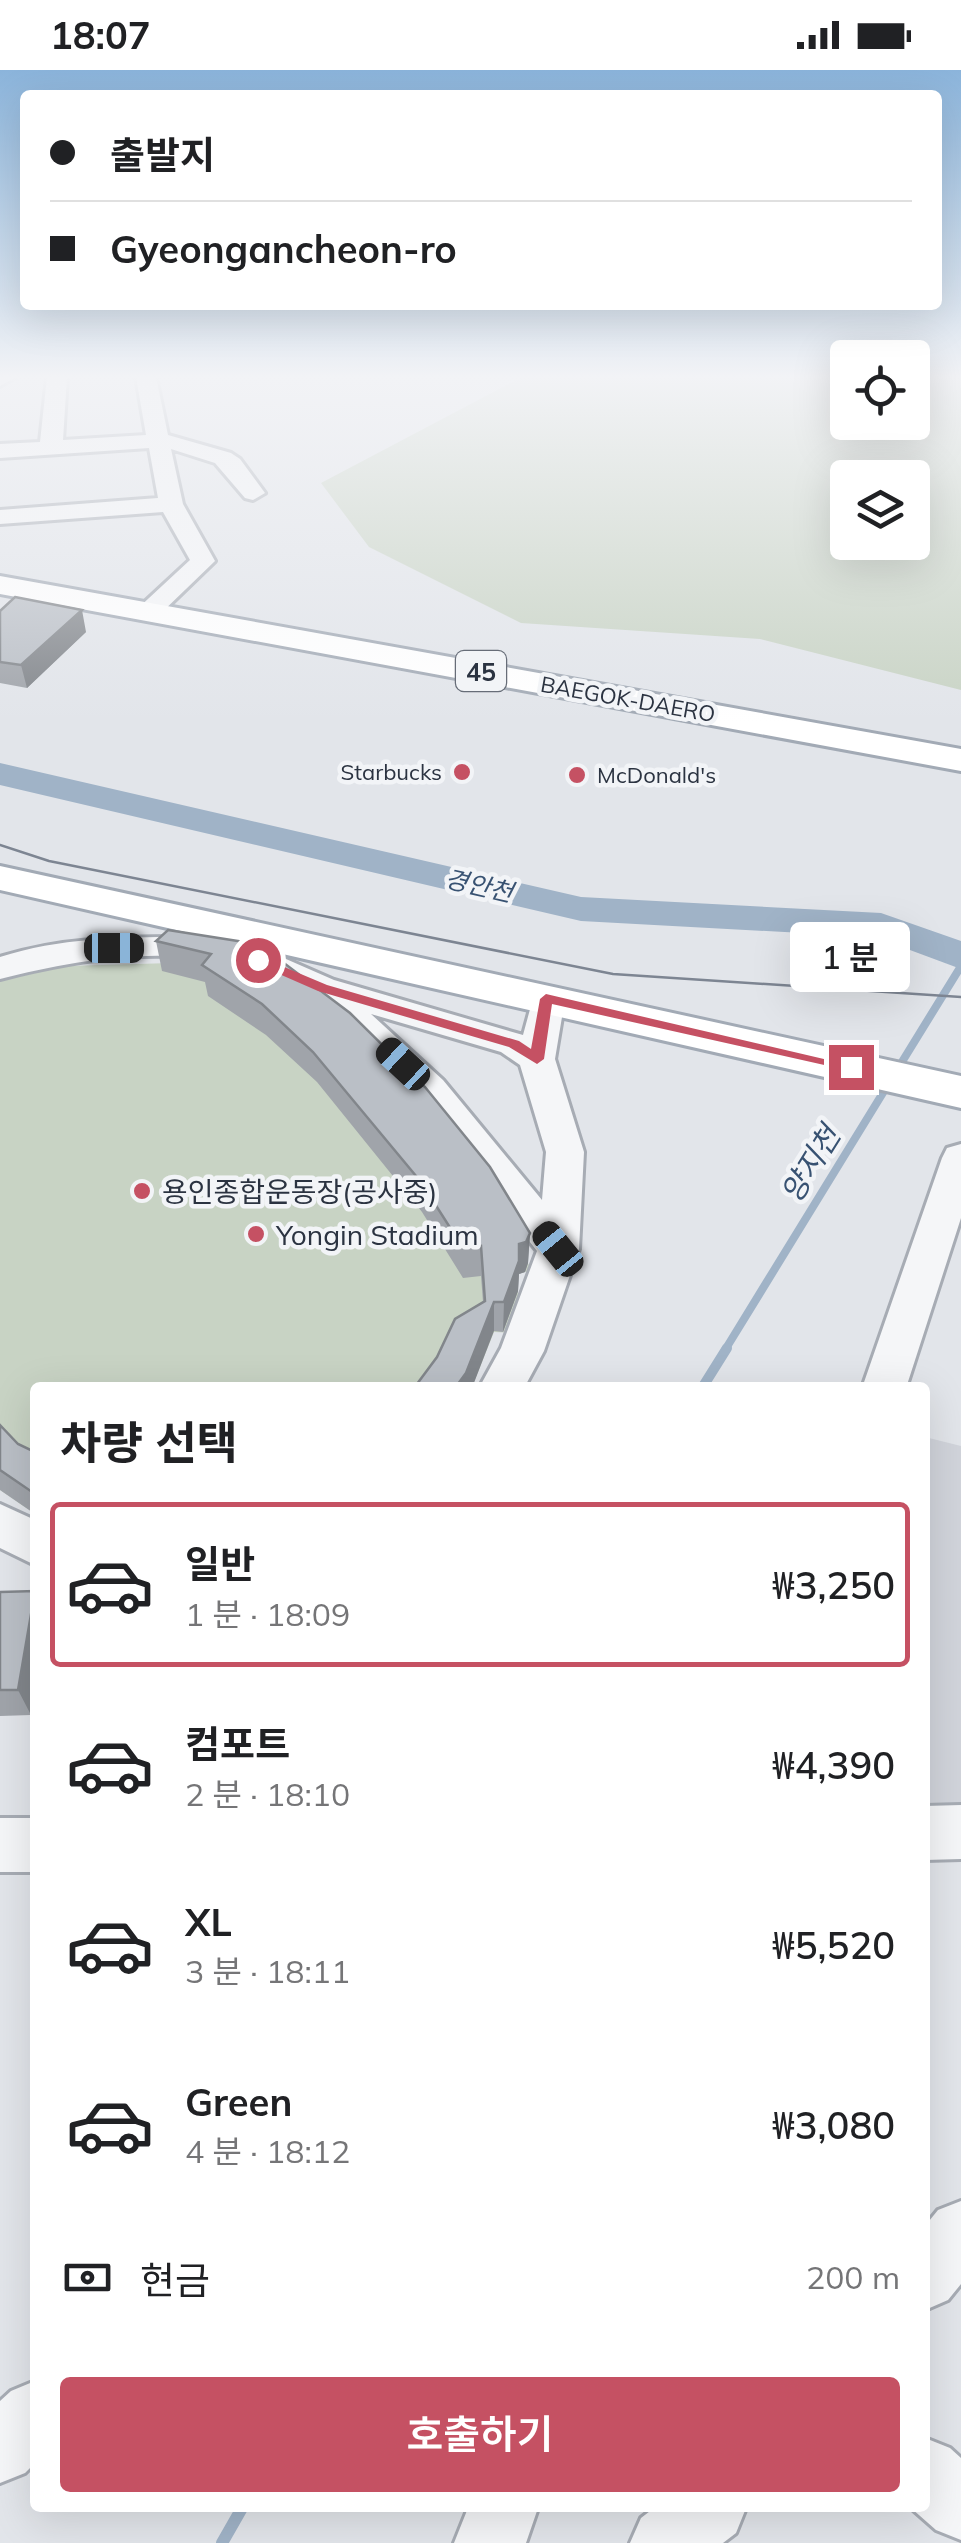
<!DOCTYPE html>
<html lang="ko">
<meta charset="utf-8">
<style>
:root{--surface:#fff;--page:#f2f2f2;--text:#202124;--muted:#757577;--line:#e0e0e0;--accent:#c55163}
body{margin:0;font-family:Mulish,"Noto Sans KR",sans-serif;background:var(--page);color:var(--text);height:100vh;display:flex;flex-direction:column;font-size:38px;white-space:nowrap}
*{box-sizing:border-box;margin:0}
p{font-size:32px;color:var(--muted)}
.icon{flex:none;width:55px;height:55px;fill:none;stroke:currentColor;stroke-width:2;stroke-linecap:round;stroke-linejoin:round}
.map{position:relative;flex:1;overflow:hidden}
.sheet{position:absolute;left:30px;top:1312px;width:900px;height:1130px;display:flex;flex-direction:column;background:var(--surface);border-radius:10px;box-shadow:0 10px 40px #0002}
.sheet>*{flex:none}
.top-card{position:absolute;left:20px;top:20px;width:922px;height:220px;border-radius:10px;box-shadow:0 10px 40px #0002;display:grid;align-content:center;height:220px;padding:0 30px;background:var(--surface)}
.fabs{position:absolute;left:830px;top:270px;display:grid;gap:20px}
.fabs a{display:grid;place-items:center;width:100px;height:100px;border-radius:10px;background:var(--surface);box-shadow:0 10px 40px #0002;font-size:50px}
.end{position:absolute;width:45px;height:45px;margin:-22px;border:12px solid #c55163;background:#fff;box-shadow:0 0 0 5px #fff}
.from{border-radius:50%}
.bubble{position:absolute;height:70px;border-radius:10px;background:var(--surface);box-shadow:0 10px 40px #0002;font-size:32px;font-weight:600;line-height:70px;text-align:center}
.car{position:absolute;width:30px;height:60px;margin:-30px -15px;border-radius:12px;box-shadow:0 0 8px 2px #0007;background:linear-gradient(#222 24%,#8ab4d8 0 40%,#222 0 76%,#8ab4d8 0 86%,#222 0)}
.top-card b{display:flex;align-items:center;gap:35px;height:95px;font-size:38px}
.top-card b+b{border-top:2px solid var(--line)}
.top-card i{width:25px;height:25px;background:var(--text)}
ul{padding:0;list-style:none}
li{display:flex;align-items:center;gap:30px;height:165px;margin:0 20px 15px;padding:0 10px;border:5px solid transparent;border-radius:10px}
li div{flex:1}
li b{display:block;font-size:38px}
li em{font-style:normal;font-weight:600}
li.on{border-color:var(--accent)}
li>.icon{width:90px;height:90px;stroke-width:1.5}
h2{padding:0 30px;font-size:45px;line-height:120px}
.pay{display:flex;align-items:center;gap:25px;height:110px;padding:0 30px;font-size:38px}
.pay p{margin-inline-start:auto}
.button{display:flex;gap:20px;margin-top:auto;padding:20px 30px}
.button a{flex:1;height:115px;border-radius:10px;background:var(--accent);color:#fff;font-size:40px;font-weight:600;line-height:115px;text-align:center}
.status{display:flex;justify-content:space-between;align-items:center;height:70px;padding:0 50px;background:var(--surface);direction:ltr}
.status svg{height:28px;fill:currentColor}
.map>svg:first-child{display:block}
</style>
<div class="status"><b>18:07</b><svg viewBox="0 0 49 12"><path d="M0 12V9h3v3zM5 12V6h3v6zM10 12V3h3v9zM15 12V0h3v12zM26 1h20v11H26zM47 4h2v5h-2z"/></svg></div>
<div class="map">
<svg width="961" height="2473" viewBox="0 0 961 2473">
<rect width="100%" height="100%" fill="#e2e5ea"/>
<!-- built -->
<path fill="#d1d4db" d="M 925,1367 L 961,1376 L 961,1760 L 925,1760 Z"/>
<!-- green -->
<path fill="#c8d3c4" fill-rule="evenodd" d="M 522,307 L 847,307 L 848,352 L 912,352 L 913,307 L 961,307 L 961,620 L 760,569 L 521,553 L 369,477 L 321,413 ZM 848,408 L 912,408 L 912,472 L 848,472 Z
M 183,883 L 490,1128 L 532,1200 L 518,1204 L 518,1263 L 494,1262 L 472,1317 L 35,1318 L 35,1444 L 0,1420 L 0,911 L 66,896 L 172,893 Z"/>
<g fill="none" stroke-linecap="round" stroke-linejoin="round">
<!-- stream-far2 -->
<path stroke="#a0b3c7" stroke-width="8" d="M 897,1000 L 961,896
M 725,1280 L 889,1013"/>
<!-- stream-far1 -->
<path stroke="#a0b3c7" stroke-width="10" d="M 702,1318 L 727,1278"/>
<!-- stream -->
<path stroke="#a0b3c7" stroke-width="12" d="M 222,2473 L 242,2438"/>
<!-- river -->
<path fill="#a0b3c7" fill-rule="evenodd" d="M 0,693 L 581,827 L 881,843 L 961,871 L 961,899 L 875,867 L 581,851 L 0,715 Z"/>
<!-- minor casing -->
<g stroke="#a7acb4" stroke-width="6">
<path id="minor" d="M 0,307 L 16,307 L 0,316 Z
M 47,307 L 67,307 L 63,370 L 146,365 L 136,307 L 156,307 L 168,365 L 231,383 L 240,389 L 265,423 L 253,430 L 245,428 L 215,393 L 171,379 L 183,434 L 215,491 L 157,547 L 139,547 L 135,541 L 190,490 L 163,442 L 0,454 L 0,440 L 158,428 L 149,378 L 0,388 L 0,374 L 40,372 Z
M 182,867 L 270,882 L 334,910 L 523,965 L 535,921 L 547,918 L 559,921 L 565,929 L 555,989 L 584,1082 L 579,1179 L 544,1281 L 524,1318 L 479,1318 L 501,1278 L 537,1181 L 417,1028 L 331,947 L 326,939 L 331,932 C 303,924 279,910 252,900 C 173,873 78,889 0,909 L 0,887 C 59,868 121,867 182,867 ZM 371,944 L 501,982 L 520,995 L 546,1082 L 542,1130 L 443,1010 Z
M 961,1074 L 961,1148 L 906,1318 L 862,1318 L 942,1088 L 947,1078 Z
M 0,1434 L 35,1450 L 35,1495 L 0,1478 Z
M 961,1735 L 961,1789 L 925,1790 L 925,1736 Z
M 0,1748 L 35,1748 L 35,1802 L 0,1802 Z
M 961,2131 L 961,2214 L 948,2230 L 925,2240 L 925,2156 L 938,2140 Z
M 35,2311 L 35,2393 L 25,2403 L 0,2413 L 0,2331 L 11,2321 Z
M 925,2368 L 950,2378 L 961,2388 L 961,2470 L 936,2460 L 911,2438 L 925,2438 Z
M 468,2438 L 538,2438 L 526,2473 L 454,2473 Z
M 654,2438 L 746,2438 L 736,2463 L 723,2473 L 630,2473 L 641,2448 Z"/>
</g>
<!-- major casing -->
<g stroke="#a2aab5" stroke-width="6">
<path id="major" d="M 0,506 L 961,679 L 961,701 L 0,524 Z
M 0,796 L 961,1006 L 961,1038 L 0,820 Z"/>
</g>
<!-- minor -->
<use href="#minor" fill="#f5f6f8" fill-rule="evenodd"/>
<!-- major -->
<use href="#major" fill="#fff" fill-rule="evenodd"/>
<!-- tram -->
<path stroke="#7d8592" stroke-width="2.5" d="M 0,775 L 49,791 L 613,904 L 961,927"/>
</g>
<!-- wall -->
<path fill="#a0a4aa" d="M 0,541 L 86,562 L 27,618 L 0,613 Z
M 156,871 L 244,872 L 530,1163 L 528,1193 L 525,1202 L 519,1204 L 518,1221 L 503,1262 L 494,1261 L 483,1232 L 481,1206 L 463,1208 L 422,1142 L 317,1012 L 266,965 L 208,926 L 205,912 L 162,901 Z
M 0,1355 L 18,1374 L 35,1382 L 35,1444 L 0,1420 Z
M 0,1522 L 35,1522 L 35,1621 L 31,1645 L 0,1646 Z"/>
<!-- shaded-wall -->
<path fill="#82868b" d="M 82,540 L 86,562 L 27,618 L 21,595 Z
M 530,1163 L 528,1193 L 525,1202 L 519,1204 L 518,1221 L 503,1262 L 504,1232 L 519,1174 Z
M 494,1232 L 494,1261 L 472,1318 L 455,1318 Z
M 35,1521 L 35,1621 L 31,1645 L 18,1620 Z"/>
<!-- building -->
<path fill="#babfc6" stroke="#82868b" stroke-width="2.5" d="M 15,527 L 82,540 L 21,595 L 0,592 L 0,541 Z
M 168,860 L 244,872 L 272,884 L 350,943 L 425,1017 L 490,1097 L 530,1163 L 526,1172 L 519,1174 L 519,1191 L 504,1232 L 494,1232 L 466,1303 L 455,1318 L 414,1318 L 437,1287 L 455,1249 L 485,1231 L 481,1176 L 463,1178 L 421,1112 L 313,982 L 262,934 L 202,895 L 211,884 L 156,871 Z
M 0,1355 L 18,1374 L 35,1382 L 35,1424 L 0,1400 Z
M 35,1521 L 18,1620 L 0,1620 L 0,1522 Z"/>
<!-- sky -->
<linearGradient id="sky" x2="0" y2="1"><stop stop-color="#8bb4db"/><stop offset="0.47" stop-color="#f2f3f6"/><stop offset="1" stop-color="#f2f3f6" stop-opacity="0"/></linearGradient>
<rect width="961" height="653" fill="url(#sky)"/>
<!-- route -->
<path fill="#c55163" d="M 258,886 L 327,915 L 519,971 L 531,979 L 540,929 L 546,924 L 858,997 L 851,1001 L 552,934 L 544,989 L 537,994 L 509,977 L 318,921 L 254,893 L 252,890 Z"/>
<!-- markers -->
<g fill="#c55163" stroke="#f2f4f7" stroke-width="4">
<circle cx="462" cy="702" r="10"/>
<circle cx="577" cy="705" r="10"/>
<circle cx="142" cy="1121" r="10"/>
<circle cx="256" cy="1164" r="10"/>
</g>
<g text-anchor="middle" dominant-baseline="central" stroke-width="9" stroke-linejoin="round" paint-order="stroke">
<!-- far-street labels -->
<g font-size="22" fill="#2b3341" stroke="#f2f4f7">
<text transform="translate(628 629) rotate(10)">BAEGOK-DAERO</text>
</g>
<!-- far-poi labels -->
<g font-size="22" fill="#2b3341" stroke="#f2f4f7" text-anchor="end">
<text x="442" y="702">Starbucks</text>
<text x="597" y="705" text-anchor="start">McDonald's</text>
</g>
<!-- shield labels -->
<rect fill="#f2f4f7" stroke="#676d78" stroke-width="2.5" x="456" y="581" width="50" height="40" rx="8"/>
<g font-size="25" font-weight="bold" fill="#2b3341">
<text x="481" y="601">45</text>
</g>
<!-- far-water labels -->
<g font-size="25" font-style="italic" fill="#385272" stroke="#f2f4f7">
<text transform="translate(479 815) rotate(13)">경안천</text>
</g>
<!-- poi labels -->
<g font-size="28" fill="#2b3341" stroke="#f2f4f7" text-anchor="start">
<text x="162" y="1121">용인종합운동장(공사중)</text>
<text x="276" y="1164">Yongin Stadium</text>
</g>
<!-- water labels -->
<g font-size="30" font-style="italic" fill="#385272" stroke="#f2f4f7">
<text transform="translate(810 1094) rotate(-58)">양지천</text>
</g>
</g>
</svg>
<div class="fabs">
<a><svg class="icon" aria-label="locate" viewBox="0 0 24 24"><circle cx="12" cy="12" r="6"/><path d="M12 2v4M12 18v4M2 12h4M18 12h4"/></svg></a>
<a><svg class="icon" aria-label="layers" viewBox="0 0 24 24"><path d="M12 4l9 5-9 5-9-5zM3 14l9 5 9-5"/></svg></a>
</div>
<i class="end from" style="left:258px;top:890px"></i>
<i class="end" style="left:851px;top:997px"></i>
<div class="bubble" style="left:790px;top:852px;width:120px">1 분</div>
<i class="car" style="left:114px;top:878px;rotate:90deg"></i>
<i class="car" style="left:403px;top:994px;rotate:313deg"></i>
<i class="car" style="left:558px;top:1179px;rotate:321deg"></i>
<div class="top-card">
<b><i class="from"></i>출발지</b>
<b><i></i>Gyeongancheon-ro</b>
</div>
<section class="sheet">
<h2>차량 선택</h2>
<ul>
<li class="on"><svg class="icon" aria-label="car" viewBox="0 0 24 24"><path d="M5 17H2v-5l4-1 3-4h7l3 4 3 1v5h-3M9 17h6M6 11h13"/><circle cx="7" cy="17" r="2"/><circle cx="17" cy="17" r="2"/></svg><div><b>일반</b><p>1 분 · 18:09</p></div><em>₩3,250</em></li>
<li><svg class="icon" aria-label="car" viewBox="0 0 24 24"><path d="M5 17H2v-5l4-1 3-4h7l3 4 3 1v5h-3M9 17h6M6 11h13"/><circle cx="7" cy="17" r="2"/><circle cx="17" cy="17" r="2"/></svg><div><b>컴포트</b><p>2 분 · 18:10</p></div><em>₩4,390</em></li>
<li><svg class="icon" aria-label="car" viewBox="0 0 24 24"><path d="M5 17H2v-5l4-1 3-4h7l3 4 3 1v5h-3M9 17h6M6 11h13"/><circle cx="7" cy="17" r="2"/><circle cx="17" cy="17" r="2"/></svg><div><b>XL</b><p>3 분 · 18:11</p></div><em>₩5,520</em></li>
<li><svg class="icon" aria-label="car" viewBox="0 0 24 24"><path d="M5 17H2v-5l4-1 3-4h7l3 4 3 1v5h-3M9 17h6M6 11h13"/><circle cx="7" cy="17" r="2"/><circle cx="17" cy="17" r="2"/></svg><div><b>Green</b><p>4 분 · 18:12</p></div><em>₩3,080</em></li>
</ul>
<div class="pay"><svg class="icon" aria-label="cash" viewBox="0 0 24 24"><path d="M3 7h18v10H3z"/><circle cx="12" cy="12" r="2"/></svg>현금<p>200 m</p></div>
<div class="button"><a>호출하기</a></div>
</section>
</div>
